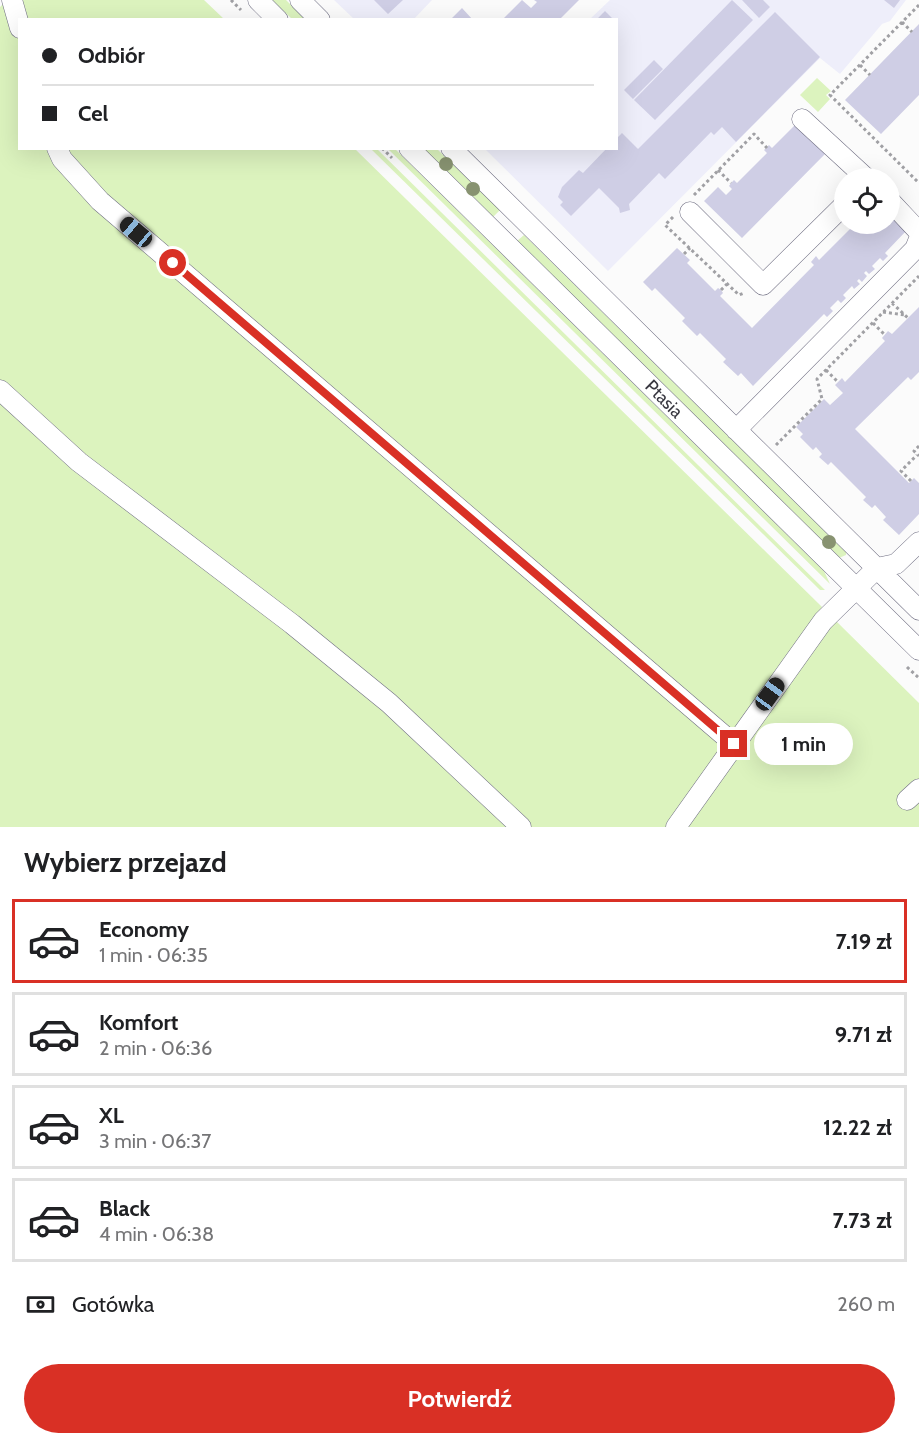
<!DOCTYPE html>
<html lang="pl">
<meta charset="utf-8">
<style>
:root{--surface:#fff;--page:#f6f6f6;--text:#202124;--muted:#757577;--line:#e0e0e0;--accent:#d93025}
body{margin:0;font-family:Cabin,sans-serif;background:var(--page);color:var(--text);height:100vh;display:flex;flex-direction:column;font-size:22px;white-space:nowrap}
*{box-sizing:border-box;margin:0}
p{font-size:20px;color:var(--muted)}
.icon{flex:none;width:33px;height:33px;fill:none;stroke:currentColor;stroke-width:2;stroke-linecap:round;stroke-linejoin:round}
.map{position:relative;height:827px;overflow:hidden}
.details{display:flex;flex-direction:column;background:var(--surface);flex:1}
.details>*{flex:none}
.guide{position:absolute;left:18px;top:18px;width:600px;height:132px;border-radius:0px;box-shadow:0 6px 24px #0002;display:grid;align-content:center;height:132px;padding:0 24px;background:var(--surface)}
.fabs{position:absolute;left:834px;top:168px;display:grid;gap:12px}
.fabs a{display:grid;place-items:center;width:66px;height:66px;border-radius:50%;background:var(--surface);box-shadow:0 6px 24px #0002;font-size:30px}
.end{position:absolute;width:27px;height:27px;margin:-14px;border:8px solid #d93025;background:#fff;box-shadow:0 0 0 3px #fff}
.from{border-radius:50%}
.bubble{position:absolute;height:42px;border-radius:21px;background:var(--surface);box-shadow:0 6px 24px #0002;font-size:20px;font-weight:700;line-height:42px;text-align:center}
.car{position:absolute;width:18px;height:36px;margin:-18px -9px;border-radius:8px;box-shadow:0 0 4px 2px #0007;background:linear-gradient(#222 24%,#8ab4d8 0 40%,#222 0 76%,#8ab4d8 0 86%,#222 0)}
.guide b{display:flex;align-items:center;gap:21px;height:57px;font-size:22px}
.guide b+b{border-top:2px solid var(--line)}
.guide i{width:15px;height:15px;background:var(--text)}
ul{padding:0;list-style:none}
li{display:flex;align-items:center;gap:18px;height:84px;margin:0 12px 9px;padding:0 12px;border:3px solid var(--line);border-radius:0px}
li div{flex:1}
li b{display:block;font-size:22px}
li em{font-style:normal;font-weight:700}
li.current{border-color:var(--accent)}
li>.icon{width:54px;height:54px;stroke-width:1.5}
h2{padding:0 24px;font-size:27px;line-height:72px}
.pay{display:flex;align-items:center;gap:15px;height:66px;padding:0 24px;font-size:22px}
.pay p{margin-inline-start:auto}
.action{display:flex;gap:12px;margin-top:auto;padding:12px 24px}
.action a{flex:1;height:69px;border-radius:36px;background:var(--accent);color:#fff;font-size:24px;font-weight:700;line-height:69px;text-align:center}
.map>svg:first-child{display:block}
</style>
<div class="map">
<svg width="919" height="827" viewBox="0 0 919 827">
<rect width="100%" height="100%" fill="#fbfbfb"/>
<!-- built -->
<path fill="#eeeefa" d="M 334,0 L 432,0 L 413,20 L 354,19 Z
M 610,0 L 906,0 L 890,21 L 882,24 L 840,74 L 820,58 L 608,271 L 485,149 L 616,148 L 616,20 L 590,19 Z"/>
<!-- green -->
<path fill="#dcf3be" d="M 23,0 L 204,0 L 224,19 L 22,20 Z
M 272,0 L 286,0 L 305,19 L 292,19 Z
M 5,2 L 19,21 L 20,148 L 355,149 L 818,603 L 822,607 L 817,615 L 836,621 L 919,703 L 919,827 L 0,827 L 0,7 Z
M 817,78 L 831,91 L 826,95 L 830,99 L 818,112 L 800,95 Z
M 371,149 L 377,149 L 825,590 L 820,590 Z
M 388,149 L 395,149 L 824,571 L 830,584 Z
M 424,149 L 437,149 L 500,210 L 493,217 Z
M 524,235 L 846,552 L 846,555 L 839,558 L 517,241 Z"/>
<!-- building -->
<path fill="#cfcee5" d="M 374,0 L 403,0 L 388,14 Z
M 522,0 L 531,8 L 537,2 L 534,0 L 579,0 L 559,20 L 502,20 Z
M 732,0 L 753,20 L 655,120 L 634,100 Z
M 742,0 L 763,0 L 770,7 L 759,18 Z
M 884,0 L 900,0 L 894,8 Z
M 462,8 L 473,20 L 450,20 Z
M 605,11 L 614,20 L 596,20 Z
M 775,12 L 820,57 L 736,142 L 722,127 L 714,135 L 711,132 L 665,179 L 659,173 L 629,204 L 630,210 L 620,213 L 619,208 L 599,188 L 571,216 L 560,205 L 563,202 L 558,197 L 562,187 L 579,170 L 583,173 L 607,148 L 616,148 L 616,139 L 622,133 L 638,149 Z
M 919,24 L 919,95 L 881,134 L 845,100 Z
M 654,60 L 663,69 L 633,99 L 624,90 Z
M 795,125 L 825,154 L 742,238 L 704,201 L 718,187 L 726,195 L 732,189 L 729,186 L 731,183 L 734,180 L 737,183 L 767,153 L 764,150 L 769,145 L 772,148 Z
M 890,213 L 907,230 L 885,253 L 888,256 L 883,261 L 880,258 L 872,266 L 875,269 L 869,274 L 866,271 L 864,273 L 867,276 L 862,282 L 859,279 L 857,281 L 860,284 L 854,289 L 852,286 L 843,295 L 846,298 L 841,303 L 838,300 L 830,308 L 833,311 L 827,317 L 824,314 L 753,386 L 741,373 L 738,376 L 723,362 L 726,359 L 700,333 L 697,336 L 682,321 L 685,318 L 655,288 L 652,291 L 643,282 L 677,248 L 690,260 L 687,263 L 715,291 L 718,288 L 721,290 L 723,293 L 720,296 L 752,328 L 814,265 L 811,262 L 816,256 L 819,260 L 855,224 L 890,224 Z
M 919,307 L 919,372 L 911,380 L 908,377 L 855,429 L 909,483 L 914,478 L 919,483 L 919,514 L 899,535 L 883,520 L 886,517 L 875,505 L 872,508 L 863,500 L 866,497 L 831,462 L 828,465 L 819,457 L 822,454 L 816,447 L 813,450 L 800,437 L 803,434 L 796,427 L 824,399 L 830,405 L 843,393 L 835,385 L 842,378 L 845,382 L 885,341 L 882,338 L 888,331 L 892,334 Z"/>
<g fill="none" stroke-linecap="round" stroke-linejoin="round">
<!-- minor casing -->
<g stroke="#6f6e82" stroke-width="21">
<path id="minor" d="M 12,0 L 20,28
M 258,0 L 278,20
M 300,0 L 320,20
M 802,119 L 866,178
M 57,148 L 62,159 L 100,201 L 734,744
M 409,148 L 919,650
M 451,148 L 919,610
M 890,201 L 919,232
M 690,212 L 763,285 L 844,205
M 0,390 L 79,462 L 292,624 L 389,703 L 521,827
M 736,430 L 915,249 L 919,239
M 907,800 L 919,789
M 676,827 L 823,621 L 877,568 L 896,564 L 919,542"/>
</g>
<!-- path -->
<path stroke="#a0a0a4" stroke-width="3" stroke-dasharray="3 3" stroke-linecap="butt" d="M 231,0 L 241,10
M 919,5 L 830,95 L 919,183
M 902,22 L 912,32
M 860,65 L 870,75
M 382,148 L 392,158
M 718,170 L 731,183
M 694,195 L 754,134 L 767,148
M 673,217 L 665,225 L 739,295 L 744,293
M 684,254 L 690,248
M 721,290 L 727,284
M 892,303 L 908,318
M 883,312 L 905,315
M 873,323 L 885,335
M 826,370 L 838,382
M 776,445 L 822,399 L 817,379 L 919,276
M 919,446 L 914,451 L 919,456
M 911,481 L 901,471 L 917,455
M 907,667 L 919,678"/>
<!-- minor -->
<use href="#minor" stroke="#fff" stroke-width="20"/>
</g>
<!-- trees -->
<g fill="#889371">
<circle cx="446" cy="164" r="7"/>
<circle cx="473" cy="189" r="7"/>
<circle cx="829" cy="542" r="7"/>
</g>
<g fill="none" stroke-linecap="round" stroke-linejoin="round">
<!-- route -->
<path stroke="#d93025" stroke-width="8" d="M 173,263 L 734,744"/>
</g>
<g text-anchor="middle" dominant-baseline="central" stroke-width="4.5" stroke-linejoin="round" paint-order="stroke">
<!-- street labels -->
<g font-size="18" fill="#393841" stroke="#fff">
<text transform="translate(664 399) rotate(45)">Ptasia</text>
</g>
</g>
</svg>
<div class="fabs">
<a><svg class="icon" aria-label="locate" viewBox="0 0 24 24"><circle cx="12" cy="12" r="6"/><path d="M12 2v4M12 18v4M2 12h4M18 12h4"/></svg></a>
</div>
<i class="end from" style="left:173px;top:263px"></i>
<i class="end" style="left:734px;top:744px"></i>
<div class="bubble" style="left:754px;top:723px;width:99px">1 min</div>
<i class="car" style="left:136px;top:232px;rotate:310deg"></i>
<i class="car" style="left:770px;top:694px;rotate:36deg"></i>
<div class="guide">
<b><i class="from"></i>Odbiór</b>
<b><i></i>Cel</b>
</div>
</div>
<section class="details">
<h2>Wybierz przejazd</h2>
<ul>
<li class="current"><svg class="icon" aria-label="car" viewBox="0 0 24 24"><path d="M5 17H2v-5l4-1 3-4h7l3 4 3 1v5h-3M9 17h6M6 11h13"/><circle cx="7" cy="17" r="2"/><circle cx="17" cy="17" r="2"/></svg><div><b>Economy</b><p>1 min · 06:35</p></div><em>7.19 zł</em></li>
<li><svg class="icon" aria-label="car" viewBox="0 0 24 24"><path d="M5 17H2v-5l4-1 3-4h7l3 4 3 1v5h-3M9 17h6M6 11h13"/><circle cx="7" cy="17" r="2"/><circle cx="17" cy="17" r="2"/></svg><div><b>Komfort</b><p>2 min · 06:36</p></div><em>9.71 zł</em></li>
<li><svg class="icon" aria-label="car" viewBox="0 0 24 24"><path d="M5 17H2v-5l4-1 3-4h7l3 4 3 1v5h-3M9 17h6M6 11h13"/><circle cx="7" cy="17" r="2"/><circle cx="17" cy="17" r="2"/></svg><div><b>XL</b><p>3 min · 06:37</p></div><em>12.22 zł</em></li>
<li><svg class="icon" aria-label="car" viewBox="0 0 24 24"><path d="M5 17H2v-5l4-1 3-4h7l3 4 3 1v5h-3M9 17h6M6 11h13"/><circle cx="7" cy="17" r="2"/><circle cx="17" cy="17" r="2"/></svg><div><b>Black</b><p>4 min · 06:38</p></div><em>7.73 zł</em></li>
</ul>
<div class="pay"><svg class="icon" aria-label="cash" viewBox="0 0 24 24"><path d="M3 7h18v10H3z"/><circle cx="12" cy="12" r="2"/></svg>Gotówka<p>260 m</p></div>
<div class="action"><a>Potwierdź</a></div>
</section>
